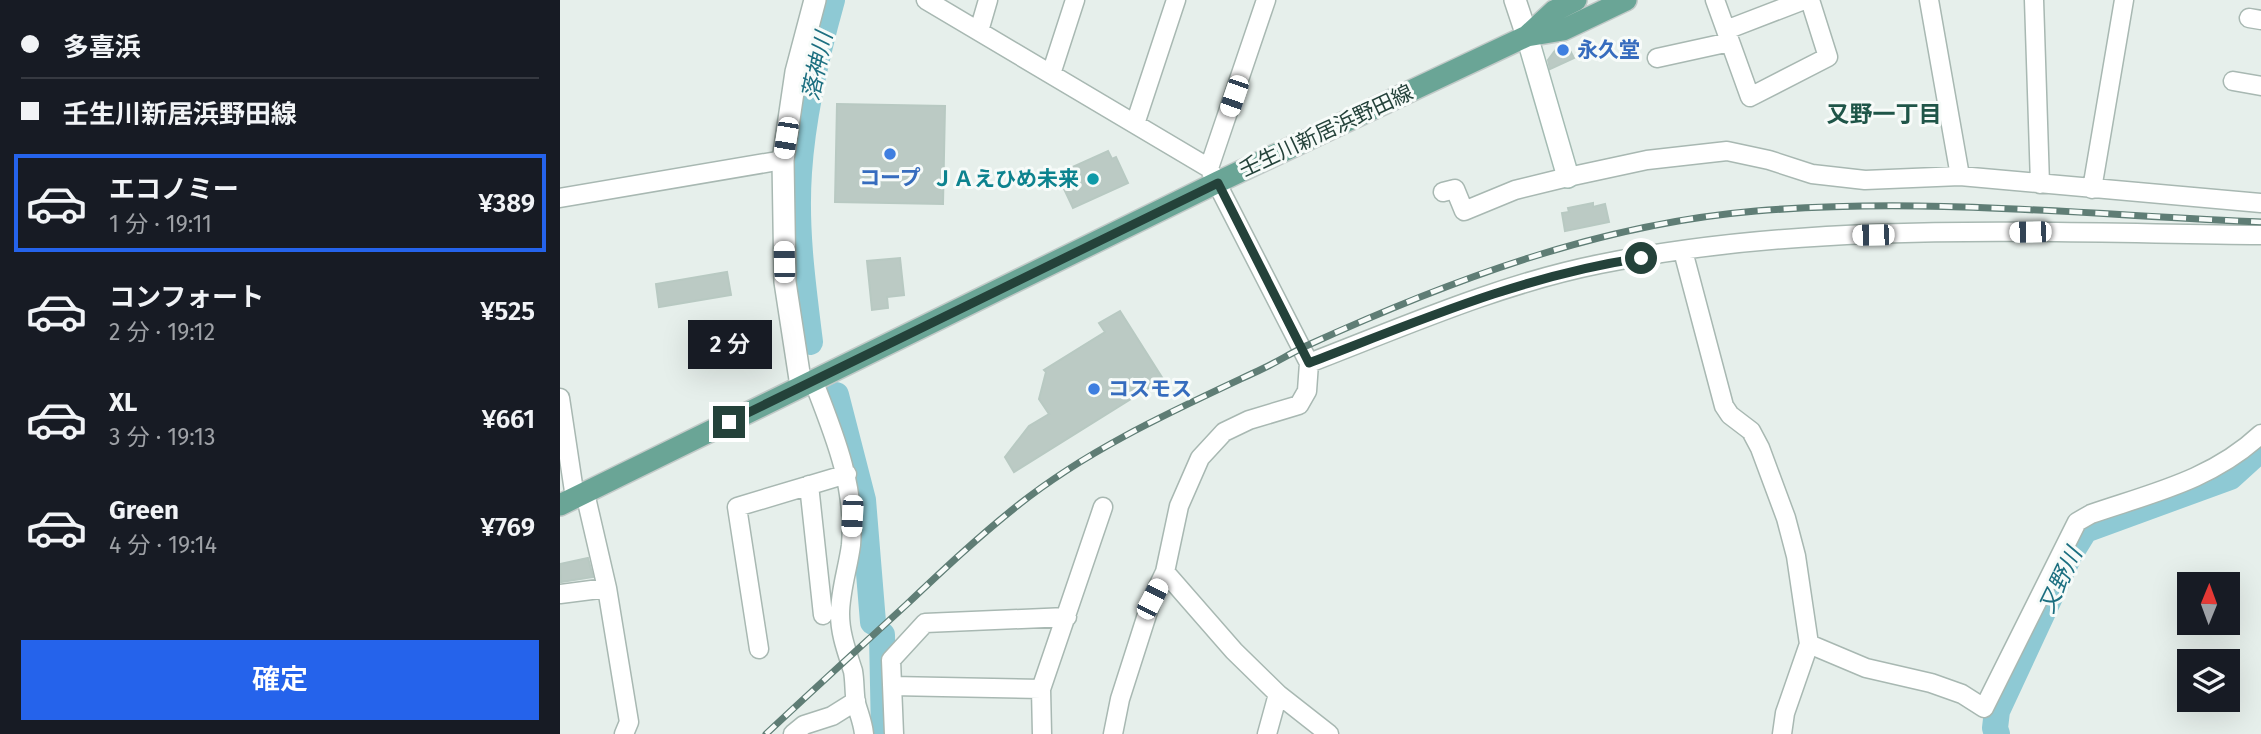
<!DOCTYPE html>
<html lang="ja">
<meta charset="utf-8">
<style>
:root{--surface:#171b24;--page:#242831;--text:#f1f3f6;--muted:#9ea1a6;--line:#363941;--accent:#2563eb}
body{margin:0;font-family:"Fira Sans","Noto Sans JP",sans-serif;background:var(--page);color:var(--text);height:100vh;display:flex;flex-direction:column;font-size:26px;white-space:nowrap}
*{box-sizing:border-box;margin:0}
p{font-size:23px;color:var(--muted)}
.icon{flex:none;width:38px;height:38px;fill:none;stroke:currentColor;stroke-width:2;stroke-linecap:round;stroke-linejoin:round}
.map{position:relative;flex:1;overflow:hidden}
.panel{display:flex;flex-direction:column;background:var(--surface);width:560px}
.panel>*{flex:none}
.guide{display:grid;align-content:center;height:154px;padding:0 21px;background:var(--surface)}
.needle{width:46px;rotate:1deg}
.tools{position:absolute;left:1617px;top:572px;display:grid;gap:14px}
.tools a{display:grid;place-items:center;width:63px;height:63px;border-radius:0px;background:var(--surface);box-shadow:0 7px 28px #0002;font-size:35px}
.end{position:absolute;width:32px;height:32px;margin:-16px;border:9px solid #24423a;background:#fff;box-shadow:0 0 0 4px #fff}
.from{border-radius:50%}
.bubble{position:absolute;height:49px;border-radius:0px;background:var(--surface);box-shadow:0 7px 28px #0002;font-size:23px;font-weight:600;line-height:49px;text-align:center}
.car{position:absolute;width:21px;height:42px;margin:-21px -10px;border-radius:9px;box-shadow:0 0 5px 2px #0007;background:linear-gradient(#fff 24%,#345 0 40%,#fff 0 76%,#345 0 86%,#fff 0)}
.guide b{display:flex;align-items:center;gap:24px;height:66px;font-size:26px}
.guide b+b{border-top:2px solid var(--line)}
.guide i{width:18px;height:18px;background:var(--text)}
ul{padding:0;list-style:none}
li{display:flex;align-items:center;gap:21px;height:98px;margin:0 14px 10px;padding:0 7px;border:4px solid transparent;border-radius:0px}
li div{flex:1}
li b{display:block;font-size:26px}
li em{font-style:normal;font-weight:600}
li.active{border-color:var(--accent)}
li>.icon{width:63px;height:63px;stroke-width:1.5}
.button{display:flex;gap:14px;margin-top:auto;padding:14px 21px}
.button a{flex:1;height:80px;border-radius:0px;background:var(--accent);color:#fff;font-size:28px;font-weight:600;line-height:80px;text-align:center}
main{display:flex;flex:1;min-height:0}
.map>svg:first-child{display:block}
</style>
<main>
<section class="panel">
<div class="guide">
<b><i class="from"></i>多喜浜</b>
<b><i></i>壬生川新居浜野田線</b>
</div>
<ul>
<li class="active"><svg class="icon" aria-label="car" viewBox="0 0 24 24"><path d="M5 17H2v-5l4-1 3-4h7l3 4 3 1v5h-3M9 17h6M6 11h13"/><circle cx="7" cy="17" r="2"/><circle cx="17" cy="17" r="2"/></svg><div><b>エコノミー</b><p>1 分 · 19:11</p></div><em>¥389</em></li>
<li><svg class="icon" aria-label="car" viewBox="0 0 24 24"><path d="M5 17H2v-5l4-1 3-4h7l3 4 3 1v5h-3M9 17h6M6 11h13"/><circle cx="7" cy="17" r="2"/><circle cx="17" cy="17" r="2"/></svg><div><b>コンフォート</b><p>2 分 · 19:12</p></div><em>¥525</em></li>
<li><svg class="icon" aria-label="car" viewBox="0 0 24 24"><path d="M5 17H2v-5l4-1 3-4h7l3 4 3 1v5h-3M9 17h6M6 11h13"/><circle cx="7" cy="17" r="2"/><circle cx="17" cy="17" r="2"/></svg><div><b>XL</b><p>3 分 · 19:13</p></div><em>¥661</em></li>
<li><svg class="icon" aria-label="car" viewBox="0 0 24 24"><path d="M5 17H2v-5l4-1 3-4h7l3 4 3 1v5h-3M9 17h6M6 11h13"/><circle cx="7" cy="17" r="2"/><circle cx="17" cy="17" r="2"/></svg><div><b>Green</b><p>4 分 · 19:14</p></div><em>¥769</em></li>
</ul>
<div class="button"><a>確定</a></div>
</section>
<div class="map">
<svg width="1701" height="734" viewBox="0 0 1701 734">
<rect width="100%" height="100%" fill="#e6efeb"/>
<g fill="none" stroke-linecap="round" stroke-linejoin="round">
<!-- river -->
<path stroke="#8ec9d4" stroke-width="26" d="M 250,342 C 243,286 235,229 239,172 C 243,113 256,57 272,0
M 276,395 L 303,500 L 313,622
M 322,635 L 324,734
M 1437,734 L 1435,728 L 1437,711 L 1509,556 L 1525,530 L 1670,477 L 1701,449"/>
</g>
<!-- building -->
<path fill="#bbcac4" stroke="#b8c9c2" stroke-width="2" d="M 1006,43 L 1014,58 L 990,69 L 988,60 L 1000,44 Z
M 277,104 L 385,106 L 383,204 L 275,202 Z
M 548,151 L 552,159 L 556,157 L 568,183 L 513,208 L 497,174 Z
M 1033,203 L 1033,207 L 1045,204 L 1049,222 L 1005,231 L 1002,213 L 1009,212 L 1008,208 Z
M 340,258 L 344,295 L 327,297 L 328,308 L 312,310 L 307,261 Z
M 167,272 L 171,295 L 99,307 L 96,284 Z
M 560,311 L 603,379 L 454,472 L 445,457 L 469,426 L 489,414 L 479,399 L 486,372 L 484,370 L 545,332 L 539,323 Z
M 28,558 L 33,577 L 1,582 L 0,564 Z"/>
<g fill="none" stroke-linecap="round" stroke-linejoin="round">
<!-- minor casing -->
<g stroke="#a8b8b2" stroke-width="21">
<path id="minor" d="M 366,0 L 649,168 L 749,363 C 845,326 940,284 1040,264 C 1255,220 1483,233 1701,235
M 1155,0 L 1190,97 L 1268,57 L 1250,0
M 1369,0 L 1400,176
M 1474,0 L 1480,184
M 1689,18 L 1701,20
M 1166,30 L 1244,0
M 419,31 L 428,0
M 1097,58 L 1170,42
M 491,74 L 515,0
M 1673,81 L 1701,86
M 575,124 L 616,0
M 649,168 L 706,0
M 1532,189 L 1564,0
M 883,192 L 895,189 L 904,211 L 955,190 L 1008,177 L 1087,160 L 1167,151 L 1209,160 L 1252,174 L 1305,180 L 1400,176 L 1701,203
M 0,198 L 223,160
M 1123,251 L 1164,406 L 1170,415 L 1191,431 L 1200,448 L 1226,518 L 1236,556 L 1249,644 L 1225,713 L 1222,734
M 253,380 C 274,434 296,486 291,545 C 288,568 280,591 280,614 C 280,634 287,652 293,671 C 295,682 294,693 296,703 C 299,714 303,723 304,734
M 0,398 L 15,498
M 249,485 L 263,615
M 25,493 L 47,588 L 69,722 L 64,734
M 605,572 L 674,651 L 718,694 L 707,734
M 0,594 L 47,588
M 1249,644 L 1306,668 L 1371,683 L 1402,694 L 1424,708 L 1517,522 L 1531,514 C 1592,493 1652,480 1701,434
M 199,649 L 177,507 L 287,474
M 332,686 L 481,689
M 718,694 L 769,734
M 233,734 L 244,725 L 272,716 L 296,701
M 334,734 L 331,660 L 365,623 L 507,617
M 482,734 L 481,689 L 543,507
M 553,734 L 560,699 L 592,599 L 605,572 L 619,506 L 640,458 L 664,432 L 689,420 L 739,405 L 747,391 L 749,363"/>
</g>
<!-- tertiary casing -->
<g stroke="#a8b8b2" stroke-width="24">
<path id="tertiary" d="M 955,0 L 967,36
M 241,386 L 225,282 L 223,160 L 236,72 L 255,0"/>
</g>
<!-- secondary casing -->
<g stroke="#a4bbb3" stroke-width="24">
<path id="secondary" d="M 967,36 L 1008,177"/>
</g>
<!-- primary casing -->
<g stroke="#c2cac8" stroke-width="24">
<path id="primary" d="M 967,36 L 1003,30 L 1066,0
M 0,505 L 658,182 L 967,36 L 994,11 L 1016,0"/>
</g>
<!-- minor -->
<use href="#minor" stroke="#fff" stroke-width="18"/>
<!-- tertiary -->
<use href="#tertiary" stroke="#fff" stroke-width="21"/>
<!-- secondary -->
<use href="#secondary" stroke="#fff" stroke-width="21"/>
<!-- primary -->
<use href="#primary" stroke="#6aa596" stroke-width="21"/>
<!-- rail casing -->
<g stroke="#5f7d75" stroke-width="7">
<path id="rail" d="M 206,734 C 252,691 299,648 346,605 C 382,571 418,537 457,506 C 531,447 617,409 702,369 C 717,362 731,353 746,346 C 888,281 1039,224 1196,211 C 1366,197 1532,215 1701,222"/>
</g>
<!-- rail -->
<use href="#rail" stroke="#f7fbf9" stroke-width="4.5" stroke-dasharray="13" stroke-linecap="butt"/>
</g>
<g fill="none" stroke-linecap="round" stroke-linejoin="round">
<!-- route -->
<path stroke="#24423a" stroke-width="9" d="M 169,422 L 658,183 L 749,363 C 858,321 965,275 1081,258"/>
</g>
<!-- markers -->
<g fill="#3f7fe0" stroke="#f7fbf9" stroke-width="2.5">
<circle cx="1003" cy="50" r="7"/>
<circle cx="330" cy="154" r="7"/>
<circle cx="534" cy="389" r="7"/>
</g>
<circle fill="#0f9aa8" stroke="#f7fbf9" stroke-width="2.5" cx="533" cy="179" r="7"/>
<g text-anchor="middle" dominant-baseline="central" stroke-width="6" stroke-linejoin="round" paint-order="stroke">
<!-- shop labels -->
<g font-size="21" font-weight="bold" fill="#366cbe" stroke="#f7fbf9" text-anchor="start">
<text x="1017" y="50">永久堂</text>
<text x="330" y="178" text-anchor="middle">コープ</text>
<text x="548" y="389">コスモス</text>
</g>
<!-- street labels -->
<g font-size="21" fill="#24423a" stroke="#f7fbf9">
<text transform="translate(766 131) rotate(-25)">壬生川新居浜野田線</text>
</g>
<!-- culture labels -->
<g font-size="21" font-weight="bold" fill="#0d838f" stroke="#f7fbf9" text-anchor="end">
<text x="519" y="179">ＪＡえひめ未来</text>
</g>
<!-- water labels -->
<g font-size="23" font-style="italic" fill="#1c6f80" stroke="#f7fbf9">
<text transform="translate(257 66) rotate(-78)">落神川</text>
<text transform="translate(1500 580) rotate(-64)">又野川</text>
</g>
<!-- neighbourhood labels -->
<g font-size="23" font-weight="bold" fill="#1f5548" stroke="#f7fbf9">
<text x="1324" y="114">又野一丁目</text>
</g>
</g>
</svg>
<div class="tools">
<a><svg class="needle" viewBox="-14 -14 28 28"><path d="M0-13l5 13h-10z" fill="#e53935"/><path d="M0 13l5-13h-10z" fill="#9ea1a6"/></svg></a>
<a><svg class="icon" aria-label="layers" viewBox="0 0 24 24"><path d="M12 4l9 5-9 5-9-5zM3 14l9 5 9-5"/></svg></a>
</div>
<i class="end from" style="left:1081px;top:258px"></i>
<i class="end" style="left:169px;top:422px"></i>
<div class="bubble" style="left:128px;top:320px;width:84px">2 分</div>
<i class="car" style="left:674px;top:96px;rotate:199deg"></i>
<i class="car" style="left:226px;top:138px;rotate:189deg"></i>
<i class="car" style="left:1470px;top:232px;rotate:269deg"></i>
<i class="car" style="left:1313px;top:235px;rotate:269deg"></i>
<i class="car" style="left:224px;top:262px;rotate:359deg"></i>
<i class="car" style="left:292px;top:516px;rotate:183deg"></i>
<i class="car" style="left:592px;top:599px;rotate:27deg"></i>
</div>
</main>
